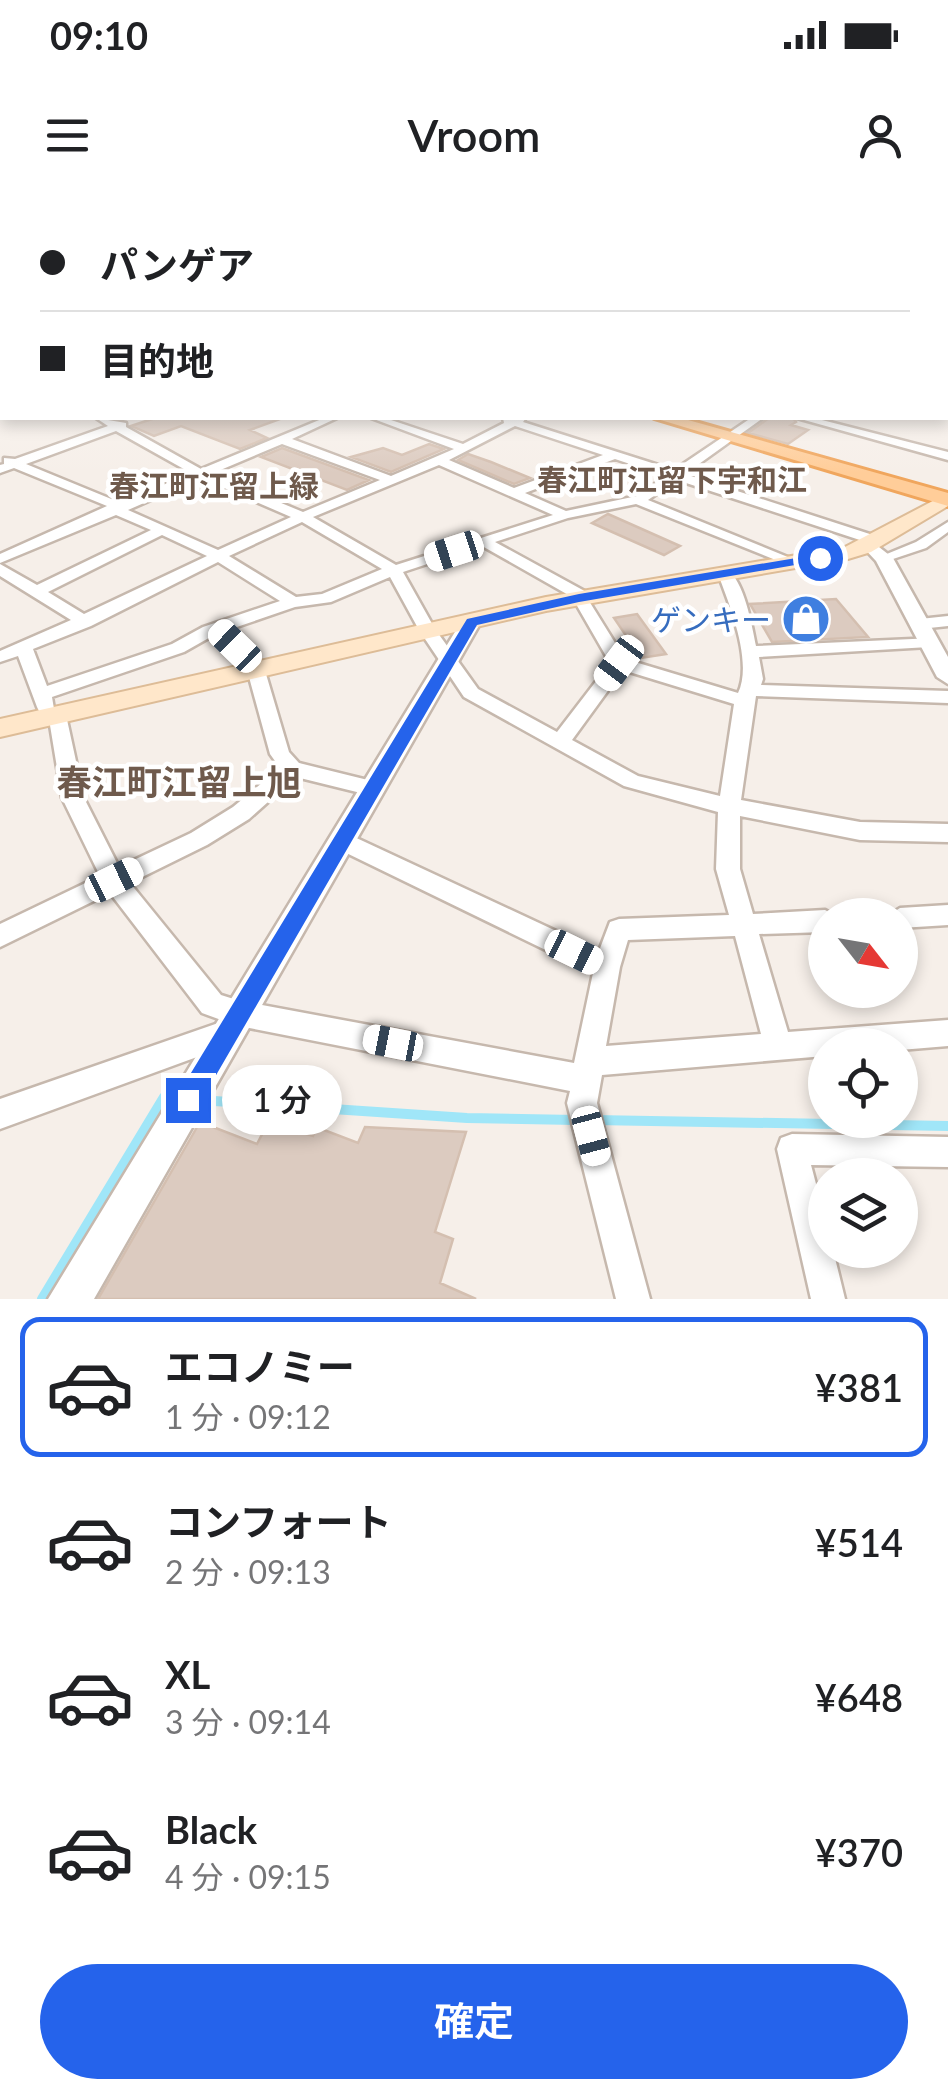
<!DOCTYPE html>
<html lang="ja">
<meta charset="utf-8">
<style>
:root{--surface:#fff;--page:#f2f2f2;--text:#202124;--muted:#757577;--line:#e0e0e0;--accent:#2563eb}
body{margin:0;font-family:Lato,"Noto Sans JP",sans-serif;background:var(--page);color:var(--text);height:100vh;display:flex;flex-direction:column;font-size:38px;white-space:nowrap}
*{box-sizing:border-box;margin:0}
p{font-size:32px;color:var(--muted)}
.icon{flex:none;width:55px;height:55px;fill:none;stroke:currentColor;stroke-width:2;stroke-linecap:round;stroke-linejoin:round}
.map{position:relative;height:1099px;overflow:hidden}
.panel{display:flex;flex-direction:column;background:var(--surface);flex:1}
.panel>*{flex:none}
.banner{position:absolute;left:0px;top:0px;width:950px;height:220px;box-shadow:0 5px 15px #0003;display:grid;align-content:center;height:220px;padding:0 40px;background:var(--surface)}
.needle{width:65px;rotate:121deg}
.tools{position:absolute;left:808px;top:698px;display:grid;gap:20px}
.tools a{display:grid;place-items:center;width:110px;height:110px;border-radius:50%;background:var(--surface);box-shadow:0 5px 15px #0003;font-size:50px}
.end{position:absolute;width:45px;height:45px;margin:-22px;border:12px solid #2563eb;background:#fff;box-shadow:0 0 0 5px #fff}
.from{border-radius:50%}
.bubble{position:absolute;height:70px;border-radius:35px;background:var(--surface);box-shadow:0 5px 15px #0003;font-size:32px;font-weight:600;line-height:70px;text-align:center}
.car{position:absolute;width:30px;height:60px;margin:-30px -15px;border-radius:12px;box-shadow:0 0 8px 2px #0007;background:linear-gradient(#fff 24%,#345 0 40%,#fff 0 76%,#345 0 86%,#fff 0)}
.banner b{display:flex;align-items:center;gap:35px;height:95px;font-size:38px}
.banner b+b{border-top:2px solid var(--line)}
.banner i{width:25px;height:25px;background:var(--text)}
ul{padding:18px 0 0;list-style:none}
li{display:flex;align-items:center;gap:30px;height:140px;margin:0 20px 15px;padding:0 20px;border:5px solid transparent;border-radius:20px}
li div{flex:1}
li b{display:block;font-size:38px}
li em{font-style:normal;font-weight:600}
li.selected{border-color:var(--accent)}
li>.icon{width:90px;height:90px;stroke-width:1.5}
.primary-button{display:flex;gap:20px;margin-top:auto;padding:20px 40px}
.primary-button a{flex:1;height:115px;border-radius:60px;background:var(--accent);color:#fff;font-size:40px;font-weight:600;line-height:115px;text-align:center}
.status{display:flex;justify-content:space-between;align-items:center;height:70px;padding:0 50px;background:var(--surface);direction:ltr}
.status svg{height:28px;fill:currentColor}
header{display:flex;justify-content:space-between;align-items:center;height:130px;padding:0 40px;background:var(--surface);font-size:45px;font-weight:600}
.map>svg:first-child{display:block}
</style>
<div class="status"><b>09:10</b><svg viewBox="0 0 49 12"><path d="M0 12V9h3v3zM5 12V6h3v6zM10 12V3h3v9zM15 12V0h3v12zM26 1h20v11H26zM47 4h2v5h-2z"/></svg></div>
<header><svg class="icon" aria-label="menu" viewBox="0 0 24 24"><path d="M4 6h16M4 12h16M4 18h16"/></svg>Vroom<svg class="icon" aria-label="person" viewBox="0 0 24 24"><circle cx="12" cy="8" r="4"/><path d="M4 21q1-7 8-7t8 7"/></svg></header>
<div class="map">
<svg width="948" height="1099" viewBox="0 0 948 1099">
<rect width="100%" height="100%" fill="#f6efe9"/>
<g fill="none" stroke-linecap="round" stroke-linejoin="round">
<!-- stream -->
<path stroke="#a0e6f8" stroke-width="10" d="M 199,900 L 467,918 L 576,920
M 594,920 L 948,926
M 42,1099 L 164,897 L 177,898"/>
</g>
<!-- building -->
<path fill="#dccbc0" stroke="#d4bfb0" stroke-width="2.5" d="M 155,218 L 279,218 L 280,219 L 250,230 L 267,238 L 240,249 L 181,226 L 154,236 L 131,226 Z
M 769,218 L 793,218 L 796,222 L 791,225 L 808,230 L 788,244 L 748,233 Z
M 429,244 L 444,249 L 391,272 L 351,257 L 383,248 L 402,255 Z
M 282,248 L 369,280 L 347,290 L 261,257 Z
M 468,254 L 491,262 L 530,278 L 514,284 L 458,260 Z
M 608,314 L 680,346 L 664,355 L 592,323 Z
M 836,399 L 868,437 L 772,442 L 750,404 Z
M 637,414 L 666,454 L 641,458 L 614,418 Z
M 200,922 L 257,944 L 268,923 L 313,936 L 316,927 L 358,943 L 365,927 L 466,932 L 435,1032 L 453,1039 L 440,1083 L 476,1099 L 98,1099 Z"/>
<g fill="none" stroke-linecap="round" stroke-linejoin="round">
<!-- minor casing -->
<g stroke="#c6b8ad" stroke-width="5">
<path id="minor" d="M 2,157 L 2,163 L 0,164 L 0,158 Z
M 96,218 L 126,223 L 126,227 L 201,269 L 324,218 L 337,218 L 292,239 L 391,276 L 454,249 L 371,218 L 385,218 L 463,244 L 504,223 L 503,218 L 526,218 L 523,222 L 674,270 L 751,218 L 763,218 L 685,274 L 882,338 L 882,344 L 872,344 L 677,280 L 648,300 L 800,362 L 798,365 L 788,365 L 636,304 L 568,318 L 495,342 L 590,394 L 592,397 L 589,401 L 625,459 L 738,493 C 753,462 730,406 718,374 L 721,371 L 726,369 C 744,379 752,426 756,446 L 935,438 L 938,442 L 929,447 L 759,457 L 763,479 L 761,485 L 948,491 L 948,503 L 756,496 L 741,600 L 860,622 L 948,624 L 948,642 L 860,640 L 740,616 L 740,669 L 753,714 L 825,710 L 834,715 L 825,715 L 825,732 L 759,734 L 788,832 L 948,820 L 948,846 L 900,850 L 900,845 L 825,845 L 825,856 L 602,875 L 597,903 L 650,1099 L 616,1099 L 567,903 L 570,891 L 239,826 L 242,833 L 238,842 L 0,929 L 0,899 L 224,821 L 202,813 L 110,693 L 0,747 L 0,724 L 100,676 L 62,598 L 48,513 L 39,511 L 37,507 L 18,456 L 0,462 L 0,451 L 71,420 L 0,376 L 0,364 L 37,385 L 151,330 L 116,315 L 0,363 L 0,354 L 107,306 L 14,268 L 0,273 L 0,265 L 4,264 L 4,258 L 15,259 L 108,226 ZM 515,226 L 603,255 L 514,288 L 449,260 ZM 116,231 L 191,273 L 121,303 L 26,264 ZM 282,244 L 380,280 L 303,312 L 211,274 ZM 615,259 L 666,276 L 637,296 L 566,311 L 525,293 ZM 439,265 L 553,315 L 396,365 L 313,317 ZM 201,278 L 291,317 L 218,350 L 128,310 ZM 302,322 L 382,369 L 322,394 L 296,397 L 229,356 ZM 162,335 L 207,356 L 84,414 L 48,392 ZM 482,346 L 572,397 L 610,463 L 557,532 L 478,489 L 435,429 L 403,372 ZM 218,362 L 280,401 L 203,427 L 172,444 L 47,486 L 33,449 L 91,426 ZM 390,377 L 419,430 L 464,497 L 624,586 L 718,612 L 716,669 L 729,715 L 619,719 L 610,722 L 599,751 L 350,635 L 342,632 L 334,635 L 331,641 L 334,647 L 593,773 L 574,863 L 240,801 L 221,795 L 130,683 L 207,645 L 249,619 L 296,577 L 373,596 L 380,593 L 384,588 L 380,583 L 299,563 L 289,552 L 263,464 L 228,430 L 295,407 L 331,402 ZM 214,435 L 246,466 L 270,554 L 280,568 L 233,607 L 191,633 L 119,667 L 84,598 L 66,515 L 63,511 L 54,509 L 52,497 L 184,452 ZM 623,470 L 734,504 L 720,596 L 638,576 L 572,540 ZM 735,736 L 761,834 L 606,846 L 620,767 L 628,740 Z
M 797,218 L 814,218 L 948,252 L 948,260 Z
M 948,322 L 948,332 L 926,348 L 884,362 L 877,358 L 916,342 Z
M 948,416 L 948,426 L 920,429 L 912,424 L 920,419 Z
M 948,705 L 948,725 L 900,728 L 900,715 L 889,715 L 900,708 Z
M 792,934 L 948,937 L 948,967 L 811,965 L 825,1018 L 825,1050 L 833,1050 L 845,1099 L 811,1099 L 777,949 L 781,938 Z"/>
</g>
<!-- tertiary casing -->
<g stroke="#c6b8ad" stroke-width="5">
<path id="tertiary" d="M 870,340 L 893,358 L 948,457 L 948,484 L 937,477 L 876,361 L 861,345 Z
M 471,416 L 481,422 L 94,1099 L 48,1099 L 461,422 Z"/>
</g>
<!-- secondary casing -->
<g stroke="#ddbc97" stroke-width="4">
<path id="secondary" d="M 948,293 L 948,306 L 871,352 L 848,359 L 546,411 L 0,537 L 0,519 L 546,397 L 845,347 Z"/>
</g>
<!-- primary casing -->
<g stroke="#f0a65d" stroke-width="6">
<path id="primary" d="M 654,218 L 681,218 L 948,293 L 948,306 Z"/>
</g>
<!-- minor -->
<use href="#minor" fill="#fff" fill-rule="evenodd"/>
<!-- tertiary -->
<use href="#tertiary" fill="#fff" fill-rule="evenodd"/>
<!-- secondary -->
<use href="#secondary" fill="#ffe7ca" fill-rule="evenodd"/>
<!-- primary -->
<use href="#primary" fill="#ffcd99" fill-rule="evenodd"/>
</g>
<!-- sky -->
<linearGradient id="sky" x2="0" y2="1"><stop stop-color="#8bc8ee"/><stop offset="0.44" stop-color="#fbf8f5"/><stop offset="1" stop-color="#fbf8f5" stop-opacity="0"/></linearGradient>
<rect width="948" height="273" fill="url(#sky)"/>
<!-- route -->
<path fill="#2563eb" d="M 820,354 L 824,360 L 579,402 L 477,425 L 197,908 L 188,912 L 180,908 L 177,900 L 180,891 L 467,419 L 579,394 Z"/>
<!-- icons -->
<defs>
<g id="shop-disc" transform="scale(2.5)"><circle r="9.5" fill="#3f7fe0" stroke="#fff"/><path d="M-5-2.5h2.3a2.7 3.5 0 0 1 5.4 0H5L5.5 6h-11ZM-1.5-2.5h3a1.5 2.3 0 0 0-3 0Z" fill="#fff"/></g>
</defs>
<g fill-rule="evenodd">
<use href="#shop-disc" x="806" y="419"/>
</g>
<g text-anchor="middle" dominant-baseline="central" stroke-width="9" stroke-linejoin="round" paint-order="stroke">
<!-- far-quarter labels -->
<g font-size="30" font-weight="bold" fill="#6f5a4c" stroke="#fff">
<text x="672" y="279">春江町江留下宇和江</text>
<text x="214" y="285">春江町江留上緑</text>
</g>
<!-- shop labels -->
<g font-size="30" fill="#366cbe" stroke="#fff" text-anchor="end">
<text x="771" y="419">ゲンキー</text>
</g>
<!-- quarter labels -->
<g font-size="35" font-weight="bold" fill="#6f5a4c" stroke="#fff">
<text x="179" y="581">春江町江留上旭</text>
</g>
</g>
</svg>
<div class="tools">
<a><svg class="needle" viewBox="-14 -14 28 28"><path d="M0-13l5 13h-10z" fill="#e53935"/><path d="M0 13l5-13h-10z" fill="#757577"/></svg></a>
<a><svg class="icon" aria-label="locate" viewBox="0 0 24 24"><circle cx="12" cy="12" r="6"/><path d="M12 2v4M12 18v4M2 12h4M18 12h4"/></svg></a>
<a><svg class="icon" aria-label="layers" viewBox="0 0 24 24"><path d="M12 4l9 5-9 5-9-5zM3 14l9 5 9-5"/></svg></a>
</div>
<i class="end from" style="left:820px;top:358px"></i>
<i class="end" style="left:188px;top:900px"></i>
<div class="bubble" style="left:222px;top:865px;width:120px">1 分</div>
<i class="car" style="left:454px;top:351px;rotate:252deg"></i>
<i class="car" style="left:235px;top:446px;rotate:314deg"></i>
<i class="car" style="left:619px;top:463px;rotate:217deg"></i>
<i class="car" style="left:114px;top:680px;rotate:64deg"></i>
<i class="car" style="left:574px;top:752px;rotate:116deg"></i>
<i class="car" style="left:393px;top:843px;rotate:281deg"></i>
<i class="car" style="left:591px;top:936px;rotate:165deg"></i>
<div class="banner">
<b><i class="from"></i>パンゲア</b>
<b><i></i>目的地</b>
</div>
</div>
<section class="panel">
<ul>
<li class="selected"><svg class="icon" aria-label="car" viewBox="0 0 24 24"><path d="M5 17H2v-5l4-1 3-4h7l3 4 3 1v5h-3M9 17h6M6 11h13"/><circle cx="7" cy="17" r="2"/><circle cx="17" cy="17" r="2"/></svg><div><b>エコノミー</b><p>1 分 · 09:12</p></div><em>¥381</em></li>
<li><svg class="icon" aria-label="car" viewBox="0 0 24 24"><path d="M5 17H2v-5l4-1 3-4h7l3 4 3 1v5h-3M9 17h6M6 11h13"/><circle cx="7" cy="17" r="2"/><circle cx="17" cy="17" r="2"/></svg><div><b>コンフォート</b><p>2 分 · 09:13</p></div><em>¥514</em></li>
<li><svg class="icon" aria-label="car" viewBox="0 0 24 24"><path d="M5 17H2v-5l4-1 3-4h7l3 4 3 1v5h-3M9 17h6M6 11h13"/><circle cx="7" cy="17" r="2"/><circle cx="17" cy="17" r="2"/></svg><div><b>XL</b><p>3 分 · 09:14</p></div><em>¥648</em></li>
<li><svg class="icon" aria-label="car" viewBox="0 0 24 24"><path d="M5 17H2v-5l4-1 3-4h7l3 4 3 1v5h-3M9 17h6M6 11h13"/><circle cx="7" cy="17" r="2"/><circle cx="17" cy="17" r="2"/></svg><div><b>Black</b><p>4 分 · 09:15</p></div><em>¥370</em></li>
</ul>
<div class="primary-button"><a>確定</a></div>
</section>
